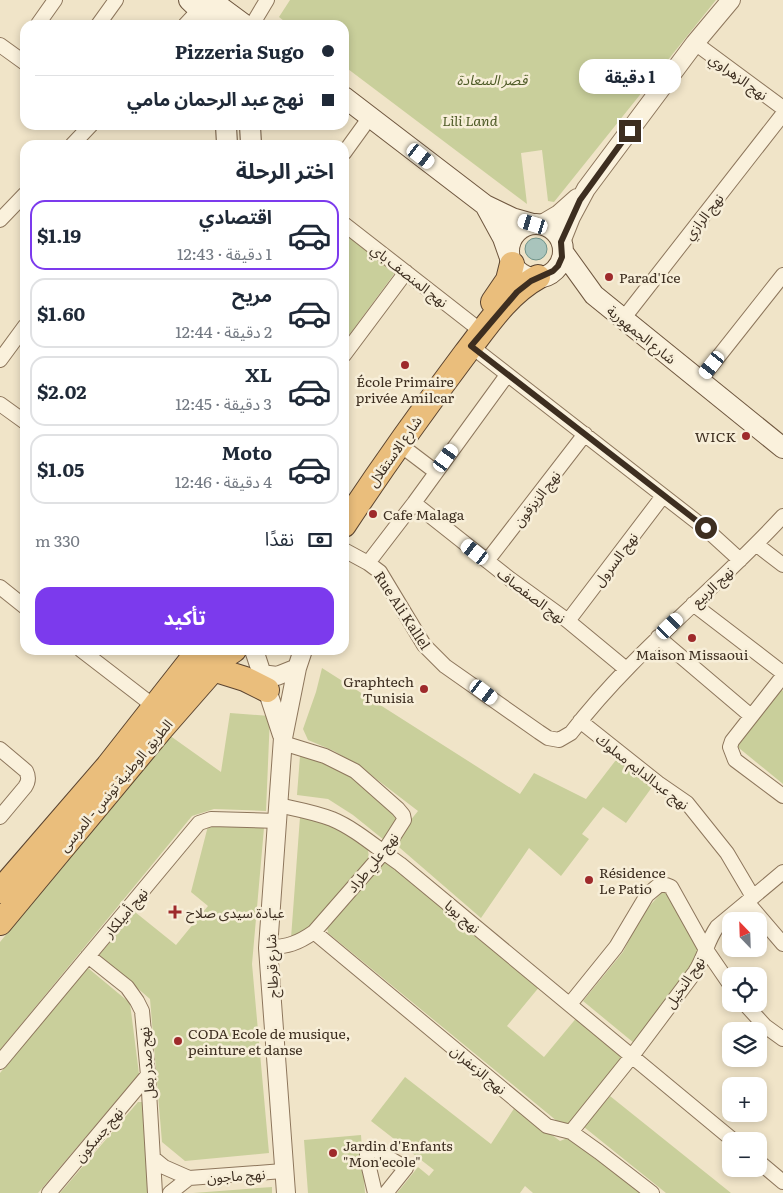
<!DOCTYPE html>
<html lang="ar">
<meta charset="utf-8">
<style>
:root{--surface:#fff;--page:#f6f6f7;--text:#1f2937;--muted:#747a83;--line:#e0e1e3;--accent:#7c3aed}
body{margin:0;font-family:Literata,"Noto Sans Arabic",serif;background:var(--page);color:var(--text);direction:rtl;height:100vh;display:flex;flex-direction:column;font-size:19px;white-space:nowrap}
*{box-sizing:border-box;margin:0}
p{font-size:16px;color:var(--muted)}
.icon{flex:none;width:28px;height:28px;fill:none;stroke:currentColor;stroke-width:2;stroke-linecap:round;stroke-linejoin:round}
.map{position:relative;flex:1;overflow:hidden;direction:ltr}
.drawer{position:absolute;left:20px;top:140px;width:329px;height:515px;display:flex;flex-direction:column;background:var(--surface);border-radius:15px;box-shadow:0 2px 8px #0003;direction:rtl}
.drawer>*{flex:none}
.top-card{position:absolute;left:20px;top:20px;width:329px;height:110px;border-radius:15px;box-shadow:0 2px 8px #0003;direction:rtl;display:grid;align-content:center;height:110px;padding:0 15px;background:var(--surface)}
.needle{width:32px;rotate:337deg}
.controls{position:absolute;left:722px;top:912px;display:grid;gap:10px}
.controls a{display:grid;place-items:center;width:45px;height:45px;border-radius:10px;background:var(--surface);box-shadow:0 2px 8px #0003;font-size:25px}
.end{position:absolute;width:22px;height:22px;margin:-11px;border:6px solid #3d2e20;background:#fff;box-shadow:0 0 0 2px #fff}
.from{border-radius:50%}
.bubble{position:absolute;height:35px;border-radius:15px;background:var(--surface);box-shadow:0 2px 8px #0003;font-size:16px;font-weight:700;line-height:35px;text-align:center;direction:rtl}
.car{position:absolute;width:15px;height:30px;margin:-15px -8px;border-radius:6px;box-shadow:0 0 4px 1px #0007;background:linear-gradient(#fff 24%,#345 0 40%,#fff 0 76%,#345 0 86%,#fff 0)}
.top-card b{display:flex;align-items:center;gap:18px;height:48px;font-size:19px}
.top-card b+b{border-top:1px solid var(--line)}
.top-card i{width:12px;height:12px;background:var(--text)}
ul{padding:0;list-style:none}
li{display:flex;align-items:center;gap:15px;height:70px;margin:0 10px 8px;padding:0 5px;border:2px solid var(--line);border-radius:15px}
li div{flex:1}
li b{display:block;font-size:19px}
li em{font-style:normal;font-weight:700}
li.active{border-color:var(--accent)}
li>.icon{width:45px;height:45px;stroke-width:1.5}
h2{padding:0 15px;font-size:22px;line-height:60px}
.pay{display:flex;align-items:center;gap:12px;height:55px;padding:0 15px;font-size:19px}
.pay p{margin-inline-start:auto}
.cta{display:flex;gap:10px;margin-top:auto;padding:10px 15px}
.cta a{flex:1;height:58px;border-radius:15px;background:var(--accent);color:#fff;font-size:20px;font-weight:700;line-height:58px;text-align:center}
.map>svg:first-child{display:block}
</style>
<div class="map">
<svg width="783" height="1193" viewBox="0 0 783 1193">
<rect width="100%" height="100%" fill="#f0e4c8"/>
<!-- green -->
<path fill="#c9cf9b" d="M 290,0 L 716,0 L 554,202 L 548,201 L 542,150 L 521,153 L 527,204 L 344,66 L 344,25 L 289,25 L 279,17 Z
M 344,232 L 397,270 L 344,342 Z
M 322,668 L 520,794 L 534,773 L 586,799 L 619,756 L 655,783 L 626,823 L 603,807 L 582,834 L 589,839 L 561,876 L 529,848 L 481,918 L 393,842 L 418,811 L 362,768 L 334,751 L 308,740 L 303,729 L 316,692 Z
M 780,688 L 783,691 L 783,784 L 734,744 Z
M 230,713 L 270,716 L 266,811 L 214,809 L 192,816 L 0,1050 L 0,942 L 169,735 L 221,772 Z
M 311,753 L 343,767 L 405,815 L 384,840 L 353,815 L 328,799 L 297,795 L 300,756 Z
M 322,816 L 347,832 L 368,850 L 369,858 L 306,932 L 291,938 L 300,817 Z
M 234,825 L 264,828 L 252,964 L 269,1153 L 185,1161 L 162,1142 L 150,999 L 99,955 L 135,912 L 176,945 L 208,906 L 191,892 L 208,826 Z
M 385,860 L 540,986 L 507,1026 L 544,1057 L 578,1016 L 621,1052 L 622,1063 L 572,1124 L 563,1126 L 328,933 L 327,927 Z
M 665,889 L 703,952 L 634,1043 L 583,1001 L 623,952 L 643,913 Z
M 88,968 L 130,1003 L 139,1074 L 38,1193 L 0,1193 L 0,1073 Z
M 405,1077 L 491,1144 L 515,1107 L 560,1141 L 570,1137 L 643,1193 L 533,1193 L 525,1186 L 520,1193 L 397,1193 L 418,1167 L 429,1176 L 434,1170 L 371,1121 Z
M 610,1096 L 731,1193 L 666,1193 L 584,1127 Z
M 138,1102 L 144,1102 L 149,1193 L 60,1193 Z
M 361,1135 L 365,1193 L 308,1193 L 304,1140 Z
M 272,1187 L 272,1193 L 193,1193 Z"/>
<!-- water -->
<path fill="#a9c4bc" stroke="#6f938a" d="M525 249a11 11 0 1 1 22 0a11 11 0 1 1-22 0Z"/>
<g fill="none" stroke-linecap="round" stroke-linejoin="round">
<!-- minor casing -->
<g stroke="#8d765c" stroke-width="16">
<path id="minor" d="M 38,24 L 55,0
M 98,25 L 116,0
M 185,25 L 199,10
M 252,25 L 267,0
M 695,43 L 783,108
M 0,45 L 25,63
M 72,145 L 91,125
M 344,153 L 370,117
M 0,220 L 25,194
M 344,224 L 476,327
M 623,319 L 783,114
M 471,346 L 706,529 L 740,560
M 344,355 L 406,272
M 0,360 L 25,326
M 700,380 L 783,275
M 0,404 L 25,422
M 399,444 L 436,472
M 414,503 L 510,579 L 568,621 L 626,669
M 757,545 L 783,565
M 344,550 L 368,563 L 380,572 L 424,645 L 445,666 L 539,732 L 548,738 L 559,740 L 571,733 C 633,652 714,591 783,516
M 487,561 L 585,434
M 368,563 L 414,503 L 507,375
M 0,587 L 25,607
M 693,604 L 783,673
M 568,621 L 663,496
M 658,637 L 751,716
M 81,650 L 155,707
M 783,676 L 732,741 L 730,747 L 735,760 L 783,796
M 580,721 L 658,783 L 687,803 L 727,853 L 753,897
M 0,749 L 26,771 C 29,777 29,781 25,787 L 0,817
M 278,805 C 296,809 314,812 332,819 C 356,829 378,849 400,864 L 734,1141
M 747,902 L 783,944
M 314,932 L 547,1126 L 571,1132 L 599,1152 L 652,1193
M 268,948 C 288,946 297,944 314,932 L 383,853 L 404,820 L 403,815 L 398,809 L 355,771 L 325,756 L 283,743
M 88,956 L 127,987 L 137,1001 L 142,1011 L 148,1075 L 155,1193
M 570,1004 L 616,947 L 647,895 L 659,885 L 666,885 L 671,887 L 705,948 L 731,986
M 745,1004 L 765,1026 L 783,1039
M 0,1062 L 199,823 L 211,819 L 278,821
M 571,1132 L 632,1056 L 695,972 C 705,957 707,941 717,927 L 783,872
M 153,1158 L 164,1167 L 189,1178 L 283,1171
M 759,1162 L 783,1182
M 49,1193 L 148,1075
M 170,1193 L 189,1178
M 375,1193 L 367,1159 L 367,1153 L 371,1149 L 375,1150 L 406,1168 L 386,1193"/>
</g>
<!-- tertiary casing -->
<g stroke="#8d765c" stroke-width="20">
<path id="tertiary" d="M 542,224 L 559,214 L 577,198
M 561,242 L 571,217 L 586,189 L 695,43 L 731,0
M 254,650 L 282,735
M 261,674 L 277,676 L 297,668
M 286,1193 L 268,948 L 283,738 L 297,668 L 303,650"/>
</g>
<!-- secondary casing -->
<g stroke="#6f573f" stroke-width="22">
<path id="secondary" d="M 189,0 L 215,25
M 211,0 L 245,25
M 344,97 L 485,205 L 512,218 L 533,224
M 226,125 L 227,145
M 250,125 L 251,145
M 485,205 L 503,238 L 509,255
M509 251a27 27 0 1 1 54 0a27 27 0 1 1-54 0Z
M 563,252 L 594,295 L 783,448"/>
</g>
<!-- trunk casing -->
<g stroke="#5b4430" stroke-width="26">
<path id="trunk" d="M 493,302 L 508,280 L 512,264
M 344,525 C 383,466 423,410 465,354 C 486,327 507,294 538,277
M 213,669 L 245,679 L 267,690
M 0,891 L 108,766 L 199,650
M 0,923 L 162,728 L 225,656 L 234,650"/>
</g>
<!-- minor -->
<use href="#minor" stroke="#faf1dc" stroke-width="14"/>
<!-- tertiary -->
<use href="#tertiary" stroke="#faf1dc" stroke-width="18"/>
<!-- secondary -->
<use href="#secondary" stroke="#faf1dc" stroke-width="20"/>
<!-- trunk -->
<use href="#trunk" stroke="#eabe7c" stroke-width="24"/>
</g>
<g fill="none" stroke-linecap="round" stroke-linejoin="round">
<!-- route -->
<path stroke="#3d2e20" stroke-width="6" d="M 630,131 L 580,200 L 561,242 L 562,257 L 558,266 L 553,271 L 531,281 L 517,292 L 471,346 L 706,528"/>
</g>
<!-- markers -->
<g fill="#9e2a2b" stroke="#f7eed8" stroke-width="2">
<circle cx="609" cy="277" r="5"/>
<circle cx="405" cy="365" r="5"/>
<circle cx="746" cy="436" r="5"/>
<circle cx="373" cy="514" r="5"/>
<circle cx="692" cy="638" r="5"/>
<circle cx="424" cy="689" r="5"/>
<circle cx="589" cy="880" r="5"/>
<path d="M172.5 904.5h5v5h5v5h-5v5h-5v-5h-5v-5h5z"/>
<circle cx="178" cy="1041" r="5"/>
<circle cx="333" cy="1153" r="5"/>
</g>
<g text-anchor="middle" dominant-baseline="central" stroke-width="5" stroke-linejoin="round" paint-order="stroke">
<!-- street labels -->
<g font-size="14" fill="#3d2e20" stroke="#f7eed8">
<text transform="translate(739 76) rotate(36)">نهج الزهراوي</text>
<text transform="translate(703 216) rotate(-52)">نهج الرازي</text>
<text transform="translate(410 275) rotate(38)">نهج المنصف باي</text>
<text transform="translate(642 334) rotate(39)">شارع الجمهورية</text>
<text transform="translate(394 451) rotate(-55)">شارع الاستقلال</text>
<text transform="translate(536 498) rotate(-52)">نهج الزيزفون</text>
<text transform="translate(615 559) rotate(-53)">نهج السرول</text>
<text transform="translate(712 586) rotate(-43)">نهج الربيع</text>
<text transform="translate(532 595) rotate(37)">نهج الصفصاف</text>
<text transform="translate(403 610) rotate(57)">Rue Ali Kallel</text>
<text transform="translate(643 771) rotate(38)">نهج عبدالدايم مملوك</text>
<text transform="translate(115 785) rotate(-50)">الطريق الوطنية تونس - المرسى</text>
<text transform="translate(372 862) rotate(-51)">نهج علي طراد</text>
<text transform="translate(125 912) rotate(-50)">نهج أميلكار</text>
<text transform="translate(463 916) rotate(41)">نهج يوبا</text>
<text transform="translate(271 966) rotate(-92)">شارع قرطاج</text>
<text transform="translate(684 982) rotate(-56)">نهج النخيل</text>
<text transform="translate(146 1063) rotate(-95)">نهج صدر بعل</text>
<text transform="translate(479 1069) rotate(40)">نهج الزعفران</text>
<text transform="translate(98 1134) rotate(-50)">نهج جسكون</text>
<text transform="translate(236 1175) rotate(-4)">نهج ماجون</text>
</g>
<!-- park labels -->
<g font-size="14" font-style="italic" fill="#4d5a26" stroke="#f7eed8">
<text x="492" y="79">قصر السعادة</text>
<text x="470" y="120">Lili Land</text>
</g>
<!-- poi labels -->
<g font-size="14" fill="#3d2e20" stroke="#f7eed8" text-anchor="start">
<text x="619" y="277">Parad'Ice</text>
<text x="405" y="381" text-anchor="middle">École Primaire<tspan x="405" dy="16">privée Amilcar</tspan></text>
<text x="736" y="436" text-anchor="end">WICK</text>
<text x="383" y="514">Cafe Malaga</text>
<text x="692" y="654" text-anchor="middle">Maison Missaoui</text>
<text x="414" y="681" text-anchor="end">Graphtech<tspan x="414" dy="16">Tunisia</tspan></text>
<text x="599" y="872">Résidence<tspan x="599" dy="16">Le Patio</tspan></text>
<text x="186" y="912">عيادة سيدى صلاح</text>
<text x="188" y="1033">CODA Ecole de musique,<tspan x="188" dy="16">peinture et danse</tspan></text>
<text x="343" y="1145">Jardin d'Enfants<tspan x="343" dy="16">"Mon'ecole"</tspan></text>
</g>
</g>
</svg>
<div class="controls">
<a><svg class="needle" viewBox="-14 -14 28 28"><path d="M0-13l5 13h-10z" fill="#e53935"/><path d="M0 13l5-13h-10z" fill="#747a83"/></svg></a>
<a><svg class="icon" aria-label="locate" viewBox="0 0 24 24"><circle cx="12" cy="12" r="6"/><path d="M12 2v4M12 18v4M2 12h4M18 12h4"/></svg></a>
<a><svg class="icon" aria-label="layers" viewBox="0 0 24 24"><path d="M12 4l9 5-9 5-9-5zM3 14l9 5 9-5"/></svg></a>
<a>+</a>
<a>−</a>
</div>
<i class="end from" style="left:706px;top:528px"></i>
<i class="end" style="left:630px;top:131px"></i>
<div class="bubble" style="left:579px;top:59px;width:102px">1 دقيقة</div>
<i class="car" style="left:421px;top:156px;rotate:128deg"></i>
<i class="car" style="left:533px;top:224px;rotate:287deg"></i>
<i class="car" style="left:712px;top:365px;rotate:218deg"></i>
<i class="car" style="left:446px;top:458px;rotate:36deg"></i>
<i class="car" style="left:475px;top:552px;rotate:308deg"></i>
<i class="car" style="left:670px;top:626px;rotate:46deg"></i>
<i class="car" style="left:484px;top:692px;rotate:127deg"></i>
<div class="top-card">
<b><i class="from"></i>Pizzeria Sugo</b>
<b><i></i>نهج عبد الرحمان مامي</b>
</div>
<section class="drawer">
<h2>اختر الرحلة</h2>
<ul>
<li class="active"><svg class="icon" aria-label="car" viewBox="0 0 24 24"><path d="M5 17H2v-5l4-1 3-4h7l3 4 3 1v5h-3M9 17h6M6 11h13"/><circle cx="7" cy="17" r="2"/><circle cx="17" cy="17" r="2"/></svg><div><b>اقتصادي</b><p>1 دقيقة · 12:43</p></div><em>$1.19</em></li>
<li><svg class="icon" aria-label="car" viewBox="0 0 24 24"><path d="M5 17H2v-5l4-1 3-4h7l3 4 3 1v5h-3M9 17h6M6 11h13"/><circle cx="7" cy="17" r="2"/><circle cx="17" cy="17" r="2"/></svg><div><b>مريح</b><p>2 دقيقة · 12:44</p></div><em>$1.60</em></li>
<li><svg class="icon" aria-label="car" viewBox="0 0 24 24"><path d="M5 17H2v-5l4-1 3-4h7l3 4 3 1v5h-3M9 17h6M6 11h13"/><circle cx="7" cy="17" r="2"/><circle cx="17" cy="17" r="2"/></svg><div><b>XL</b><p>3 دقيقة · 12:45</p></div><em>$2.02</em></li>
<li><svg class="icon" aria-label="car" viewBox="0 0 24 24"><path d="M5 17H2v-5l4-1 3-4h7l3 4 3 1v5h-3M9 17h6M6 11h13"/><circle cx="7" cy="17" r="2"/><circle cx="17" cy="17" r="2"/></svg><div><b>Moto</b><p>4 دقيقة · 12:46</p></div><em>$1.05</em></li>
</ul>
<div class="pay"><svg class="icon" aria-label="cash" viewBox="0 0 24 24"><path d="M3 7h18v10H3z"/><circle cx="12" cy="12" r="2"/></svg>نقدًا<p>330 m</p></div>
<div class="cta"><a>تأكيد</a></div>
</section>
</div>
